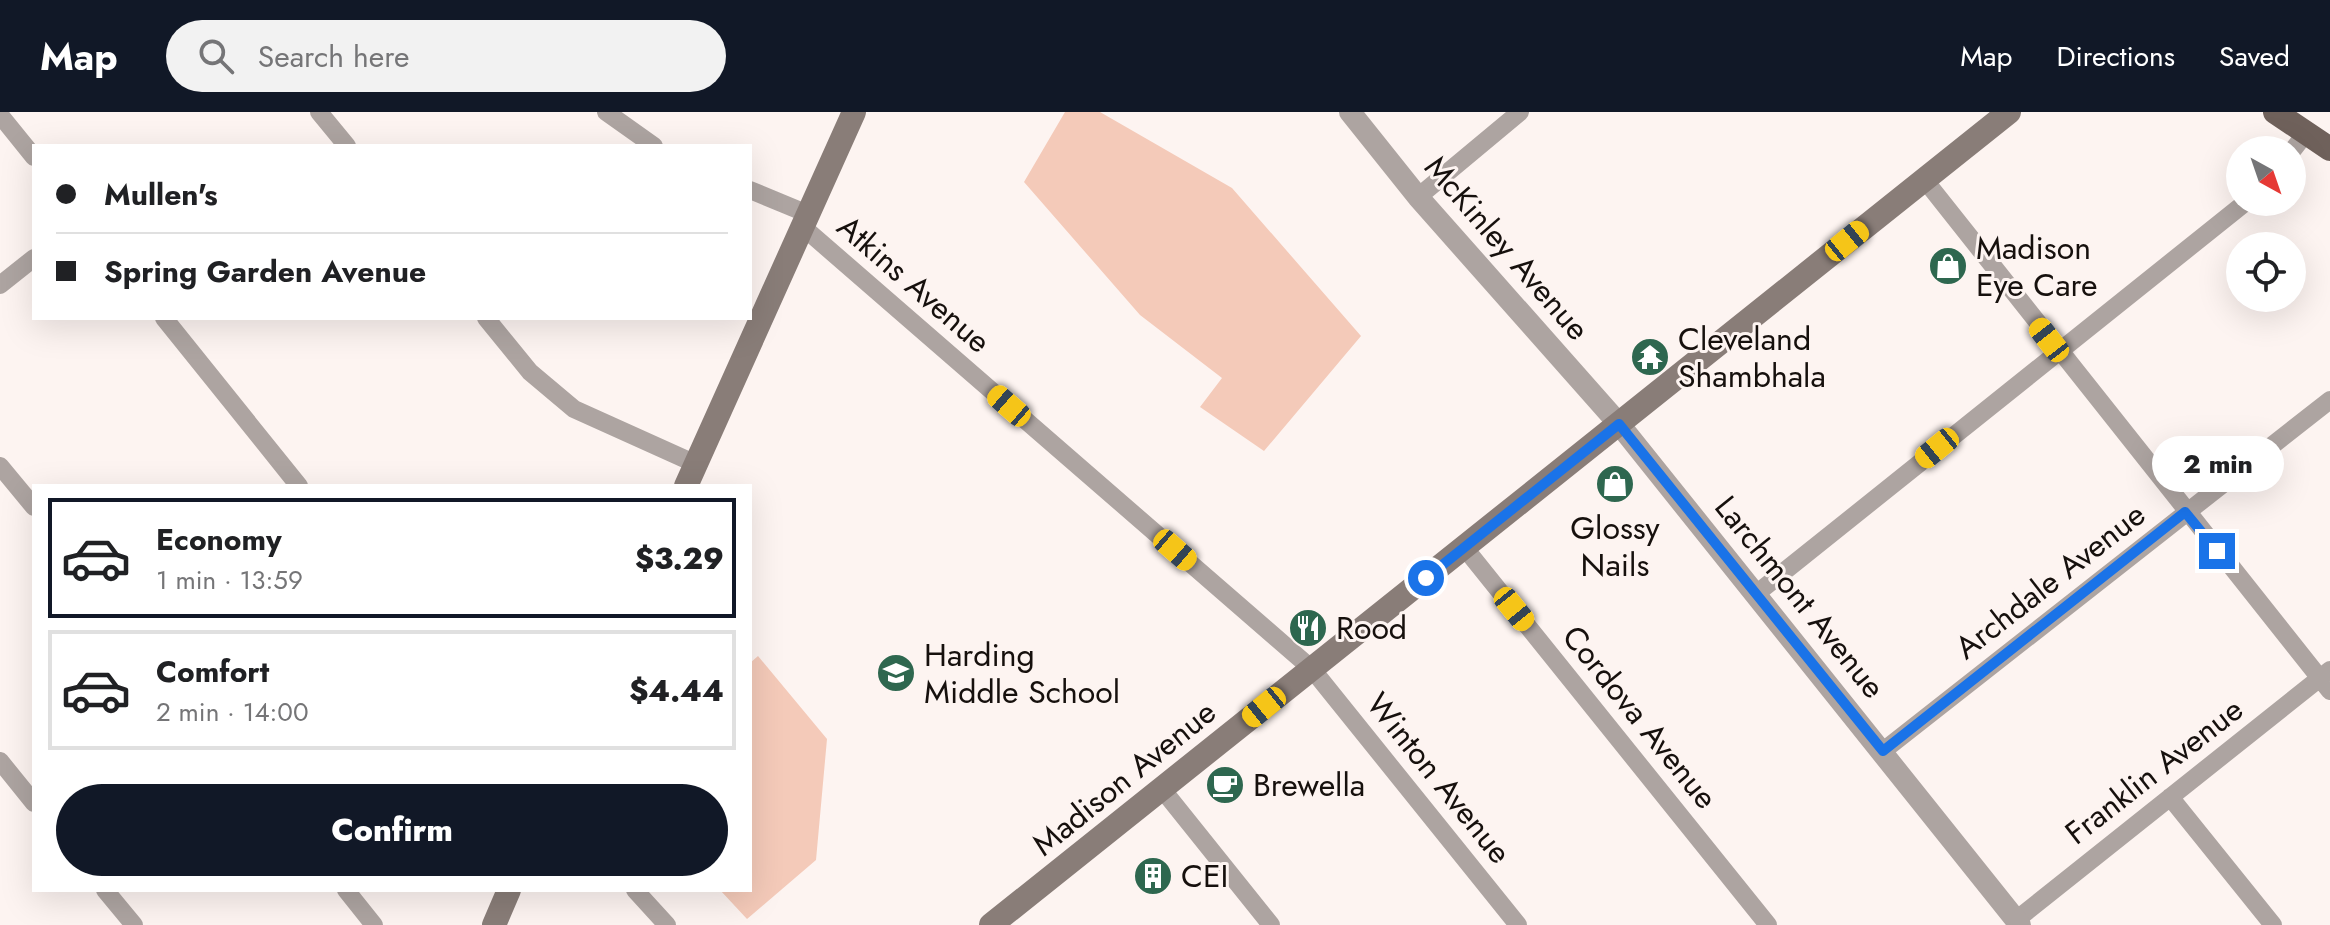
<!DOCTYPE html>
<meta charset="utf-8">
<style>
:root{--surface:#fff;--page:#f2f2f2;--text:#202124;--muted:#757577;--line:#e0e0e0;--accent:#111827}
body{margin:0;font-family:Jost,sans-serif;background:var(--page);color:var(--text);height:100vh;display:flex;flex-direction:column;font-size:30px;white-space:nowrap}
*{box-sizing:border-box;margin:0}
p{font-size:26px;color:var(--muted)}
.icon{flex:none;width:44px;height:44px;fill:none;stroke:currentColor;stroke-width:2;stroke-linecap:round;stroke-linejoin:round}
.map{position:relative;flex:1;overflow:hidden}
.side{position:absolute;left:32px;top:372px;width:720px;height:408px;display:flex;flex-direction:column;background:var(--surface);border-radius:0px;box-shadow:0 8px 32px #0002}
.side>*{flex:none}
.banner{position:absolute;left:32px;top:32px;width:720px;height:176px;border-radius:0px;box-shadow:0 8px 32px #0002;display:grid;align-content:center;height:176px;padding:0 24px;background:var(--surface)}
.needle{width:52px;rotate:140deg}
.tools{position:absolute;left:2226px;top:24px;display:grid;gap:16px}
.tools a{display:grid;place-items:center;width:80px;height:80px;border-radius:50%;background:var(--surface);box-shadow:0 8px 32px #0002;font-size:40px}
.end{position:absolute;width:36px;height:36px;margin:-18px;border:10px solid #1a73e8;background:#fff;box-shadow:0 0 0 4px #fff}
.from{border-radius:50%}
.bubble{position:absolute;height:56px;border-radius:28px;background:var(--surface);box-shadow:0 8px 32px #0002;font-size:26px;font-weight:800;line-height:56px;text-align:center}
.car{position:absolute;width:24px;height:48px;margin:-24px -12px;border-radius:10px;box-shadow:0 0 6px 2px #0007;background:linear-gradient(#f5c518 24%,#345 0 40%,#f5c518 0 76%,#345 0 86%,#f5c518 0)}
.banner b{display:flex;align-items:center;gap:28px;height:76px;font-size:30px}
.banner b+b{border-top:2px solid var(--line)}
.banner i{width:20px;height:20px;background:var(--text)}
ul{padding:14px 0 0;list-style:none}
li{display:flex;align-items:center;gap:24px;height:120px;margin:0 16px 12px;padding:0 8px;border:4px solid var(--line);border-radius:0px}
li div{flex:1}
li b{display:block;font-size:30px}
li em{font-style:normal;font-weight:800}
li.selected{border-color:var(--accent)}
li>.icon{width:72px;height:72px;stroke-width:1.5}
.action{display:flex;gap:16px;margin-top:auto;padding:16px 24px}
.action a{flex:1;height:92px;border-radius:48px;background:var(--accent);color:#fff;font-size:32px;font-weight:800;line-height:92px;text-align:center}
header{display:flex;align-items:center;gap:48px;box-sizing:border-box;height:112px;padding:0 40px;background:var(--accent);color:#fff}
header strong{font-size:38px}
nav{display:flex;gap:44px;margin-inline-start:auto;font-size:28px}
.search{width:560px;height:72px;background:var(--page);display:flex;align-items:center;gap:20px;box-sizing:border-box;padding:0 28px;border-radius:44px;color:var(--muted);font-size:30px}
.map>svg:first-child{display:block}
</style>
<header>
<strong>Map</strong>
<div class="search"><svg class="icon" aria-label="search" viewBox="0 0 24 24"><circle cx="10" cy="10" r="6"/><path d="M15 15l6 6"/></svg>Search here</div>
<nav><a>Map</a><a>Directions</a><a>Saved</a></nav>
</header>
<div class="map">
<svg width="2330" height="813" viewBox="0 0 2330 813">
<rect width="100%" height="100%" fill="#fdf4f1"/>
<!-- green -->
<path fill="#f4cab9" d="M 1065,0 L 1100,0 L 1232,76 L 1361,224 L 1264,339 L 1200,295 L 1222,266 L 1140,203 L 1024,70 Z
M 758,544 L 827,627 L 816,748 L 747,807 L 720,778 L 750,778 L 750,551 Z"/>
<g fill="none" stroke-linecap="round" stroke-linejoin="round">
<!-- minor -->
<path stroke="#ada4a1" stroke-width="18" d="M 319,0 L 347,34
M 606,0 L 654,34
M 0,3 L 34,45
M 2292,39 L 2306,21
M 1924,67 L 2330,579
M 750,78 L 808,102
M 1418,85 L 1520,0
M 803,115 L 1312,557 L 1518,813
M 0,173 L 34,146
M 164,206 L 299,374
M 486,206 L 530,260 L 574,297 L 696,352
M 0,354 L 34,395
M 1464,435 L 1768,813
M 1756,482 L 2246,90
M 1883,639 L 2330,288
M 0,649 L 34,691
M 1162,677 L 1271,813
M 2170,685 L 2273,813
M 105,778 L 134,813
M 346,778 L 374,813
M 635,778 L 667,813
M 2016,808 L 2330,558"/>
<!-- tertiary -->
<path stroke="#ada4a1" stroke-width="22" d="M 1350,0 L 1418,85 L 1619,312 L 2020,813"/>
<!-- secondary -->
<path stroke="#897d78" stroke-width="24" d="M 686,374 L 854,0
M 494,813 L 509,778
M 991,813 L 2009,0"/>
<!-- primary -->
<path stroke="#6f615b" stroke-width="24" d="M 2275,0 L 2330,37"/>
</g>
<g fill="none" stroke-linecap="round" stroke-linejoin="round">
<!-- route -->
<path stroke="#1a73e8" stroke-width="10" d="M 1426,466 L 1619,312 L 1883,639 L 2185,400 L 2217,439"/>
</g>
<!-- icons -->
<defs>
<g id="shop-disc" transform="scale(2)"><circle r="9.5" fill="#2e674f" stroke="#fdf4f1"/><path d="M-5-2.5h2.3a2.7 3.5 0 0 1 5.4 0H5L5.5 6h-11ZM-1.5-2.5h3a1.5 2.3 0 0 0-3 0Z" fill="#fff"/></g>
<g id="temple-disc" transform="scale(2)"><circle r="9.5" fill="#2e674f" stroke="#fdf4f1"/><path d="M0-6L5-2H3V0L6.5 2.5H4V6H1.5V3h-3V6H-4V2.5H-6.5L-3 0V-2H-5Z" fill="#fff"/></g>
<g id="restaurant-disc" transform="scale(2)"><circle r="9.5" fill="#2e674f" stroke="#fdf4f1"/><path d="M-5-6h1v4h1v-4h1v4h1v-4h1v5L-1.5 .5V6h-2V.5L-5-1ZM5-6V6H3V1.5H1.5Q1.5-4 5-6Z" fill="#fff"/></g>
<g id="school-disc" transform="scale(2)"><circle r="9.5" fill="#2e674f" stroke="#fdf4f1"/><path d="M0-5L7-2L0 1L-7-2ZM-4 1L0 2.5L4 1V4Q0 6-4 4Z" fill="#fff"/></g>
<g id="cafe-disc" transform="scale(2)"><circle r="9.5" fill="#2e674f" stroke="#fdf4f1"/><path d="M-5.5-4.5H6V0H3Q3 3.5 0 3.5H-2.5Q-5.5 3.5-5.5 0ZM3-3.2v2h1.7v-2ZM-6 4.5H4V6H-6Z" fill="#fff"/></g>
<g id="building-disc" transform="scale(2)"><circle r="9.5" fill="#2e674f" stroke="#fdf4f1"/><path d="M-4-6H4V6H1V3H-1V6H-4ZM-2.5-4.3h1.7v1.8h-1.7ZM.8-4.3h1.7v1.8H.8ZM-2.5-1h1.7V.8h-1.7ZM.8-1h1.7V.8H.8Z" fill="#fff"/></g>
</defs>
<g fill-rule="evenodd">
<use href="#shop-disc" x="1948" y="154"/>
<use href="#temple-disc" x="1650" y="245"/>
<use href="#shop-disc" x="1615" y="372"/>
<use href="#restaurant-disc" x="1308" y="516"/>
<use href="#school-disc" x="896" y="561"/>
<use href="#cafe-disc" x="1225" y="673"/>
<use href="#building-disc" x="1153" y="764"/>
</g>
<g text-anchor="middle" dominant-baseline="central" stroke-width="6" stroke-linejoin="round" paint-order="stroke">
<!-- street labels -->
<g font-size="32" fill="#16100d" stroke="#fdf4f1">
<text transform="translate(1507 136) rotate(49)">McKinley Avenue</text>
<text transform="translate(914 172) rotate(41)">Atkins Avenue</text>
<text transform="translate(2050 469) rotate(-38)">Archdale Avenue</text>
<text transform="translate(1800 485) rotate(51)">Larchmont Avenue</text>
<text transform="translate(1640 605) rotate(51)">Cordova Avenue</text>
<text transform="translate(2154 659) rotate(-38)">Franklin Avenue</text>
<text transform="translate(1124 666) rotate(-39)">Madison Avenue</text>
<text transform="translate(1439 666) rotate(51)">Winton Avenue</text>
</g>
<!-- poi labels -->
<g font-size="32" fill="#16100d" stroke="#fdf4f1" text-anchor="start">
<text x="1976" y="136">Madison<tspan x="1976" dy="37">Eye Care</tspan></text>
<text x="1678" y="227">Cleveland<tspan x="1678" dy="37">Shambhala</tspan></text>
<text x="1615" y="416" text-anchor="middle">Glossy<tspan x="1615" dy="37">Nails</tspan></text>
<text x="1336" y="516">Rood</text>
<text x="924" y="543">Harding<tspan x="924" dy="37">Middle School</tspan></text>
<text x="1253" y="673">Brewella</text>
<text x="1181" y="764">CEI</text>
</g>
</g>
</svg>
<div class="tools">
<a><svg class="needle" viewBox="-14 -14 28 28"><path d="M0-13l5 13h-10z" fill="#e53935"/><path d="M0 13l5-13h-10z" fill="#757577"/></svg></a>
<a><svg class="icon" aria-label="locate" viewBox="0 0 24 24"><circle cx="12" cy="12" r="6"/><path d="M12 2v4M12 18v4M2 12h4M18 12h4"/></svg></a>
</div>
<i class="end from" style="left:1426px;top:466px"></i>
<i class="end" style="left:2217px;top:439px"></i>
<div class="bubble" style="left:2152px;top:324px;width:132px">2 min</div>
<i class="car" style="left:1847px;top:129px;rotate:51deg"></i>
<i class="car" style="left:2049px;top:228px;rotate:322deg"></i>
<i class="car" style="left:1009px;top:294px;rotate:311deg"></i>
<i class="car" style="left:1937px;top:336px;rotate:231deg"></i>
<i class="car" style="left:1175px;top:438px;rotate:131deg"></i>
<i class="car" style="left:1514px;top:497px;rotate:141deg"></i>
<i class="car" style="left:1264px;top:595px;rotate:231deg"></i>
<div class="banner">
<b><i class="from"></i>Mullen's</b>
<b><i></i>Spring Garden Avenue</b>
</div>
<section class="side">
<ul>
<li class="selected"><svg class="icon" aria-label="car" viewBox="0 0 24 24"><path d="M5 17H2v-5l4-1 3-4h7l3 4 3 1v5h-3M9 17h6M6 11h13"/><circle cx="7" cy="17" r="2"/><circle cx="17" cy="17" r="2"/></svg><div><b>Economy</b><p>1 min · 13:59</p></div><em>$3.29</em></li>
<li><svg class="icon" aria-label="car" viewBox="0 0 24 24"><path d="M5 17H2v-5l4-1 3-4h7l3 4 3 1v5h-3M9 17h6M6 11h13"/><circle cx="7" cy="17" r="2"/><circle cx="17" cy="17" r="2"/></svg><div><b>Comfort</b><p>2 min · 14:00</p></div><em>$4.44</em></li>
</ul>
<div class="action"><a>Confirm</a></div>
</section>
</div>
